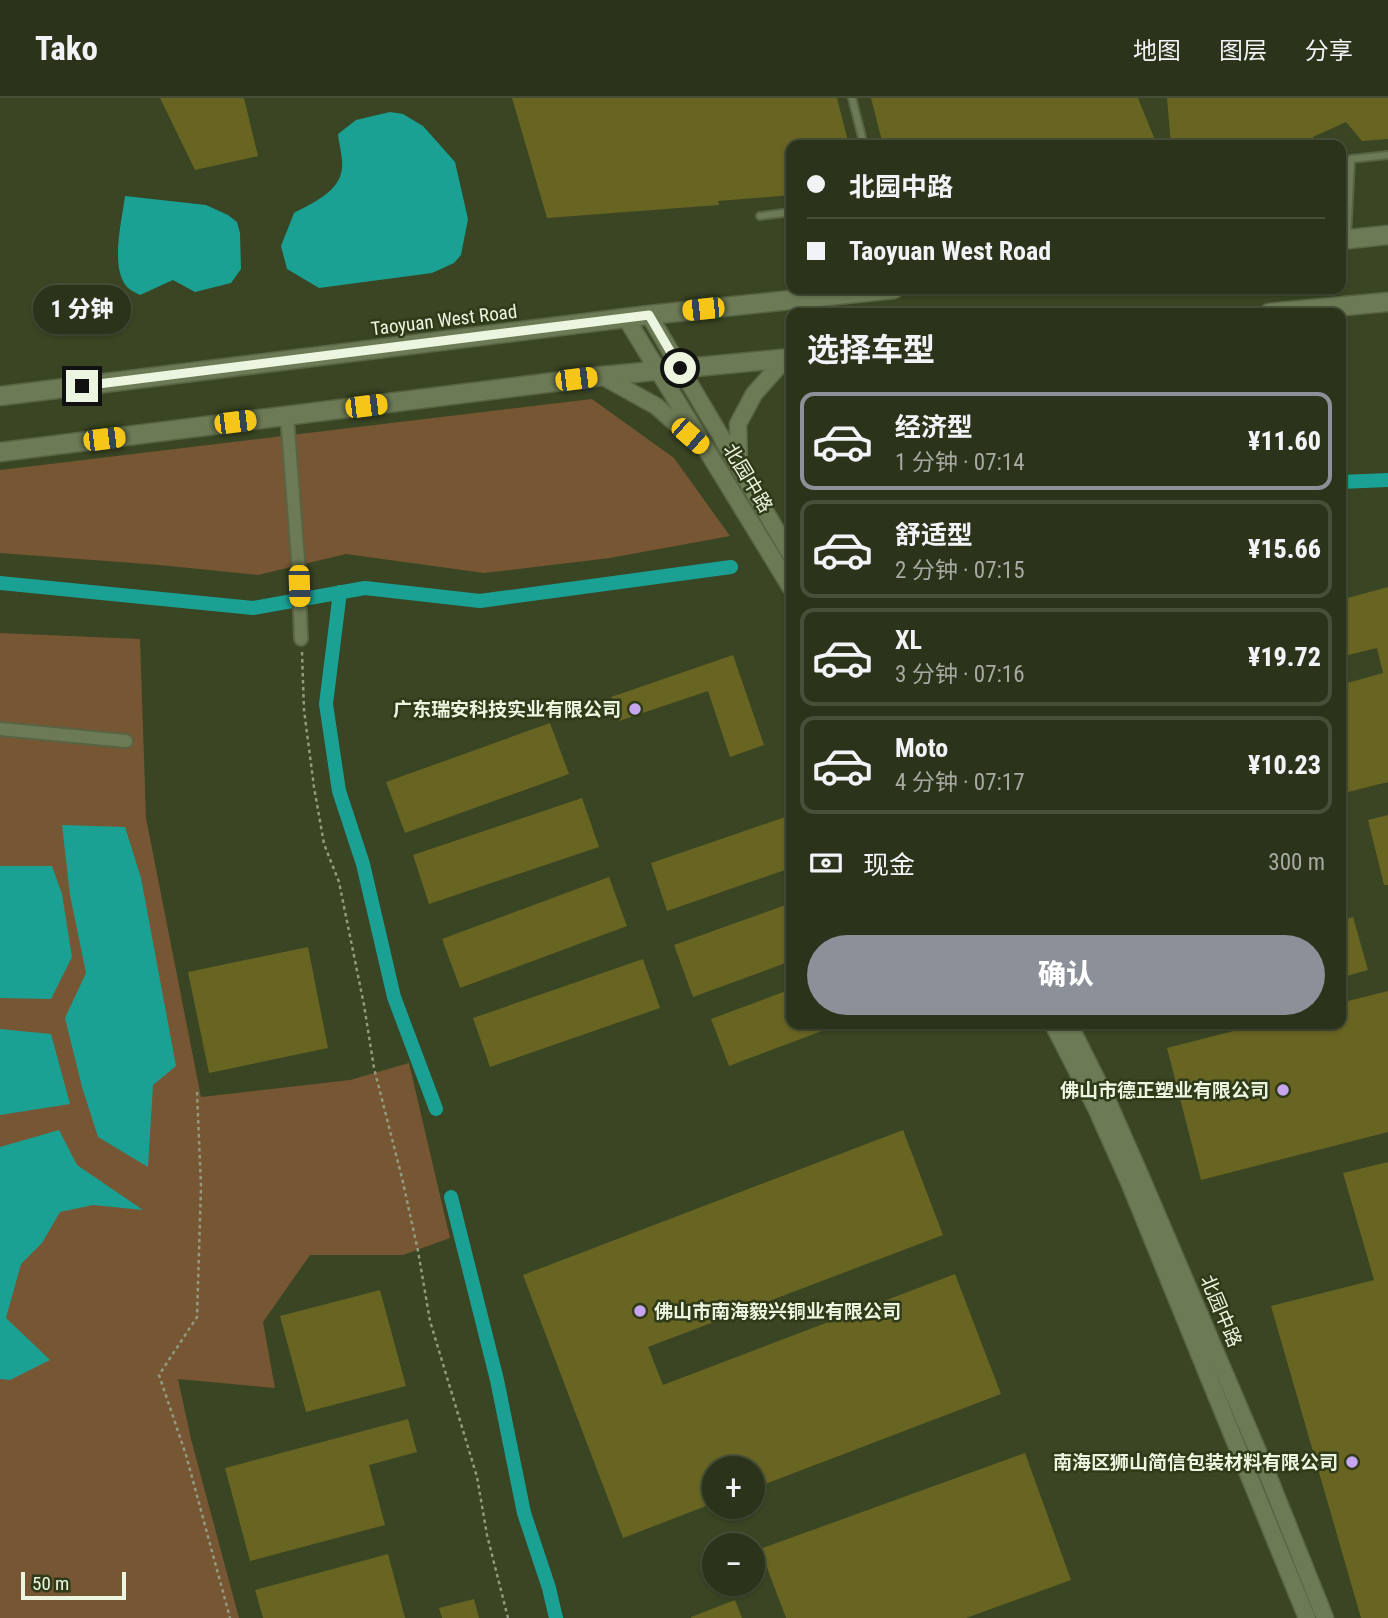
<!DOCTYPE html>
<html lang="zh">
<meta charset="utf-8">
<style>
:root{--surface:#2b341a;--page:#373f27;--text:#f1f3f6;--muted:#a6aaa2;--line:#474f39;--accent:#8c9099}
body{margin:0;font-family:"Roboto Condensed","Noto Sans SC",sans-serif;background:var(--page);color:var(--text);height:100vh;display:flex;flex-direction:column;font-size:26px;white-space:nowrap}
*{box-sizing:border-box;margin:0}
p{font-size:23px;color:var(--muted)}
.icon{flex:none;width:38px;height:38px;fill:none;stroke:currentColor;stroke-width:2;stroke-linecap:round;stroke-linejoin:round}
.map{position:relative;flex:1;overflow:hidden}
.drawer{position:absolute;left:786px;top:210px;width:560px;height:721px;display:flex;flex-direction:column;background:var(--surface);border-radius:14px;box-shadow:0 2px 5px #0004,0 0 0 2px var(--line)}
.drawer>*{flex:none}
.hud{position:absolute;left:786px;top:42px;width:560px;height:154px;border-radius:14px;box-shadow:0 2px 5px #0004,0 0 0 2px var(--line);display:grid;align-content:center;height:154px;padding:0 21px;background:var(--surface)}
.fabs{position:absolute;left:702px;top:1358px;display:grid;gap:14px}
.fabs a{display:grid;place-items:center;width:63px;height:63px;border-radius:50%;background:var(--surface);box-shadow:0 2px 5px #0004,0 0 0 2px var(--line);font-size:35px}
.scale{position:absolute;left:21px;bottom:18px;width:105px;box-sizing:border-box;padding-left:7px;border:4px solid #ecf5e0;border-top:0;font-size:19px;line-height:24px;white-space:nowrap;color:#ecf5e0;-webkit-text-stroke:5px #2f3b18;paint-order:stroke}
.end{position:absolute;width:32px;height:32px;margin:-16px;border:9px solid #ecf5e0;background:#111;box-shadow:0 0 0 4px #111}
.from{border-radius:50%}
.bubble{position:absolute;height:49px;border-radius:24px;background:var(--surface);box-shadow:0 2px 5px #0004,0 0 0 2px var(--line);font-size:23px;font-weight:800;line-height:49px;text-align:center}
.car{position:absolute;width:21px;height:42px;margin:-21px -10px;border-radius:9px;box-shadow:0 0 5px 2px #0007;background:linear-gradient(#f5c518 24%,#345 0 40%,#f5c518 0 76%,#345 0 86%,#f5c518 0)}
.hud b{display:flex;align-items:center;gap:24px;height:66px;font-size:26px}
.hud b+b{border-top:2px solid var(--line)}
.hud i{width:18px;height:18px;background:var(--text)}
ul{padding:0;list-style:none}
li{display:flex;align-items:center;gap:21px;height:98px;margin:0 14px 10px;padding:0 7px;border:4px solid var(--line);border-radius:14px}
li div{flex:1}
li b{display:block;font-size:26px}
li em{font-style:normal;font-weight:800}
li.current{border-color:var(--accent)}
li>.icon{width:63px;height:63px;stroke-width:1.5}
h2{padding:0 21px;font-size:32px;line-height:84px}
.pay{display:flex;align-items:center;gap:18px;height:77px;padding:0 21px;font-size:26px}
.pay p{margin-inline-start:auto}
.primary-button{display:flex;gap:14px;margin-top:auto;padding:14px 21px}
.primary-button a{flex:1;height:80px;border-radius:42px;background:var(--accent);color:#fff;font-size:28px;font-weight:800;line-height:80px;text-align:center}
header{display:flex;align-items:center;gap:42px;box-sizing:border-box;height:98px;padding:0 35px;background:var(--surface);border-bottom:2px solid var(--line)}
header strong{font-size:33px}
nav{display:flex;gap:38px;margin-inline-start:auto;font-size:24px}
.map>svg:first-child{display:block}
</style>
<header>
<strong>Tako</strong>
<nav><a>地图</a><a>图层</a><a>分享</a></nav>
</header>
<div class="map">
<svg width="1388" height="1520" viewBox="0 0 1388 1520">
<rect width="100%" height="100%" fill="#394523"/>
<!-- green -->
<path fill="#775634" d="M 592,301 L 674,360 L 730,438 L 610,460 L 484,475 L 346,456 L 258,477 L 159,467 L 0,455 L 0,372 Z
M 0,535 L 140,541 L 146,720 L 201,999 L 350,982 L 409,965 L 450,1140 L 403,1157 L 310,1157 L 263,1224 L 275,1290 L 178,1281 L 191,1341 L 239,1520 L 0,1520 Z"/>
<!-- water -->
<path fill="#1ba094" d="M 390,14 L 403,16 L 423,28 L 455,64 L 468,121 L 461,157 L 454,165 L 432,175 L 319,190 L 287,171 L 281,148 L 294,115 C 312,105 340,94 342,70 C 343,59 339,46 338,36 L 356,22 Z
M 125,98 L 206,107 L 228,117 L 237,124 L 240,135 L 241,171 L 231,185 L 195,194 L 173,182 L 140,197 C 132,193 126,190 123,183 C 112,161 122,122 125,98 Z
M 62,727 L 125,729 L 141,780 L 176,968 L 153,987 L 148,1069 L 98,1039 L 82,989 L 65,920 L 86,875 L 70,797 Z
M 0,768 L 52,768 L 62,796 L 72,859 L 51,901 L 0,900 Z
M 0,931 L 51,936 L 70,1006 L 0,1017 Z
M 59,1032 L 77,1067 L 143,1112 L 93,1107 L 60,1114 L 42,1145 L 21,1166 L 6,1220 L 50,1262 L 10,1282 L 0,1281 L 0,1049 Z"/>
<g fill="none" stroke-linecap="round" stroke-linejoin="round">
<!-- canal -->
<path stroke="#1ba094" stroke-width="14" d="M 1340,384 L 1388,382
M 0,485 L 253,510 L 365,490 L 480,503 L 731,469
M 340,494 L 326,606 L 339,693 L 363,766 L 394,899 L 436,1011
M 451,1099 L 497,1282 L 524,1415 L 549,1490 L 556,1520"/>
</g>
<!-- building -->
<path fill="#686422" d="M 160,0 L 244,0 L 258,58 L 195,72 Z
M 512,0 L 837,0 L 849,47 L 791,47 L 791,97 L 718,103 L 719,107 L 547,120 Z
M 871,0 L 1138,0 L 1157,47 L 883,47 Z
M 1167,0 L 1388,0 L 1388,41 L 1362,43 L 1346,24 L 1313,39 L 1313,46 L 1171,47 Z
M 1388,489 L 1388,684 L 1340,696 L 1340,587 L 1383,575 L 1377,550 L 1340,559 L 1340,502 Z
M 733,557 L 764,647 L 730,659 L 708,593 L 619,623 L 611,599 Z
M 550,625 L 569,676 L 405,735 L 386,684 Z
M 582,700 L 599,749 L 429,806 L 413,757 Z
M 791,717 L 791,770 L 667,813 L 651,765 Z
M 1388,717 L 1388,787 L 1384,787 L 1368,722 Z
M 609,779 L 627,828 L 460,890 L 442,841 Z
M 791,805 L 791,863 L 693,899 L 674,847 Z
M 1353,819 L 1368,872 L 1340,880 L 1340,823 Z
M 308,849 L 328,950 L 209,975 L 188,874 Z
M 643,861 L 660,910 L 490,969 L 473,920 Z
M 791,891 L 791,926 L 838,927 L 729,968 L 711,921 Z
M 1388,893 L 1388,1034 L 1201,1082 L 1167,950 L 1261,926 L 1340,926 L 1340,905 Z
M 903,1032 L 943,1137 L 648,1249 L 663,1287 L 955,1176 L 1001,1296 L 752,1391 L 752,1370 L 714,1370 L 714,1405 L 623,1440 L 523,1177 Z
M 1388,1064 L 1388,1520 L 1361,1520 L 1271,1208 L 1374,1182 L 1343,1075 Z
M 380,1192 L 406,1288 L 306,1314 L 280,1218 Z
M 408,1321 L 417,1354 L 369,1367 L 385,1427 L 250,1463 L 225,1370 Z
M 1025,1355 L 1071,1482 L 966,1520 L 786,1520 L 760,1451 Z
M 388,1456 L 405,1520 L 263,1520 L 255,1492 Z
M 474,1501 L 479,1520 L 442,1520 L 439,1510 Z
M 735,1502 L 742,1520 L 691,1520 L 691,1519 Z"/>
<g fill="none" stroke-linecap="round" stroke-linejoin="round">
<!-- service casing -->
<g stroke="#596444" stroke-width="10">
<path id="service" d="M 852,0 L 864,47
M 760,118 L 791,114
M 1347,140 L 1351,61 L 1388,57"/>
</g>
<!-- minor casing -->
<g stroke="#596444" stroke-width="16">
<path id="minor" d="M 287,318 L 298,462 L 301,541
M 0,631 L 126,643"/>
</g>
<!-- tertiary casing -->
<g stroke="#596444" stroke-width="19">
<path id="tertiary" d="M 649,217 L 791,457
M 626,220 L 791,490
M 602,278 L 656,308 L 695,342
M 739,367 L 738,326 L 754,296 L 786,260
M 1053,926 L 1096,1010 L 1129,1084 L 1307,1520
M 1069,926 L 1108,1004 L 1141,1079 L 1265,1370 L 1325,1520"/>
</g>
<!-- secondary casing -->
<g stroke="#596444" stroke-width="21">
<path id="secondary" d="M 1340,142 L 1388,137
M 1269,215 L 1388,204
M 0,298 L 649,217 L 894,191
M 0,354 L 602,278 L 791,260"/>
</g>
<!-- path -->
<path stroke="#909b7f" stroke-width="2.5" stroke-dasharray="3.5 3.5" stroke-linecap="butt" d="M 302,554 L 304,612 L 314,689 L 324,746 L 339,784 L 364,907 L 374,970 L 402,1080 L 418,1153 L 430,1223 L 477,1379 L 487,1437 L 508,1520
M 197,994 L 201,1088 L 197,1219 L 159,1277 L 186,1357 L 230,1520"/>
<!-- service -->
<use href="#service" stroke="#6c7a55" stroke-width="6"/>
<!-- minor -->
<use href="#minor" stroke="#6c7a55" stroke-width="12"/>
<!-- tertiary -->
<use href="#tertiary" stroke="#6c7a55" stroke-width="16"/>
<!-- secondary -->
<use href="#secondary" stroke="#6c7a55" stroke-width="18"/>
</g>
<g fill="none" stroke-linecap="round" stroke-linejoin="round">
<!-- route -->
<path stroke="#ecf5e0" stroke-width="9" d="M 82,288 L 649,217 L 680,270"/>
</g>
<!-- markers -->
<g fill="#c8a6ef" stroke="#2f3b18" stroke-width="2.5">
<circle cx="635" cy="611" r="7"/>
<circle cx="1283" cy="992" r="7"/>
<circle cx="640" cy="1213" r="7"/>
<circle cx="1352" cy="1364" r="7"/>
</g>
<g text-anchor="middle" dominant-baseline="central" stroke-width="5" stroke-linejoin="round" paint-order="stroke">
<!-- street labels -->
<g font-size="19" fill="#ecf5e0" stroke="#2f3b18">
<text transform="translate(444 222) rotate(-7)">Taoyuan West Road</text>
<text transform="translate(748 380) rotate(59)">北园中路</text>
<text transform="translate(1221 1213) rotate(67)">北园中路</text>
</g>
<!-- poi labels -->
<g font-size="19" font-weight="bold" fill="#ecf5e0" stroke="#2f3b18" text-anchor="end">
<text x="621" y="611">广东瑞安科技实业有限公司</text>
<text x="1269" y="992">佛山市德正塑业有限公司</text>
<text x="654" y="1213" text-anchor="start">佛山市南海毅兴铜业有限公司</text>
<text x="1338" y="1364">南海区狮山简信包装材料有限公司</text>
</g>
</g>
</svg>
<div class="fabs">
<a>+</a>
<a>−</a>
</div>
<div class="scale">50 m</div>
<i class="end from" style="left:680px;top:270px"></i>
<i class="end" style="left:82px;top:288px"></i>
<div class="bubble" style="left:33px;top:187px;width:98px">1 分钟</div>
<i class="car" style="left:703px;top:211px;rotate:264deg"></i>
<i class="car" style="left:576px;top:281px;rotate:83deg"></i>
<i class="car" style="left:366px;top:308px;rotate:83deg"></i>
<i class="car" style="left:235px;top:324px;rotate:83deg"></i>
<i class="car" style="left:690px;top:338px;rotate:131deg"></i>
<i class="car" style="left:104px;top:341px;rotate:83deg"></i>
<i class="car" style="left:299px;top:488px;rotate:178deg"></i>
<div class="hud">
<b><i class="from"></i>北园中路</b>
<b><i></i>Taoyuan West Road</b>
</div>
<section class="drawer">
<h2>选择车型</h2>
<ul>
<li class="current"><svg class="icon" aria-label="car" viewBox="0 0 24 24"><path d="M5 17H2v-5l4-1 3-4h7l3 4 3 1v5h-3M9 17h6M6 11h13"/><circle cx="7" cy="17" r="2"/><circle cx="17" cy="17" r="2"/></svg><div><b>经济型</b><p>1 分钟 · 07:14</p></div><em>¥11.60</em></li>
<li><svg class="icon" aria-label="car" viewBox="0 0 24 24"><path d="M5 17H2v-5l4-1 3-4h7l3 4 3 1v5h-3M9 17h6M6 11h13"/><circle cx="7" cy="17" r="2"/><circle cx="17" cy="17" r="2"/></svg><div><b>舒适型</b><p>2 分钟 · 07:15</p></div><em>¥15.66</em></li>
<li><svg class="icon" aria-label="car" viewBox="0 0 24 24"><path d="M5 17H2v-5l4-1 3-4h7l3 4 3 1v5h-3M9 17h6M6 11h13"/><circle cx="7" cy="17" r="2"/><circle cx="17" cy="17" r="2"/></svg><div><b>XL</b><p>3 分钟 · 07:16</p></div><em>¥19.72</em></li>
<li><svg class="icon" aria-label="car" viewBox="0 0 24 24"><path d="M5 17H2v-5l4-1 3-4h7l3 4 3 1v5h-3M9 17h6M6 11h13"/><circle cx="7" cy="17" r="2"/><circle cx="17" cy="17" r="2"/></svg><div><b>Moto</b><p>4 分钟 · 07:17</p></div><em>¥10.23</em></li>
</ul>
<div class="pay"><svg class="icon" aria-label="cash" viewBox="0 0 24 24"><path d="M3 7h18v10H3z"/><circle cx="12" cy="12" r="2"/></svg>现金<p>300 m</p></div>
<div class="primary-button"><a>确认</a></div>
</section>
</div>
